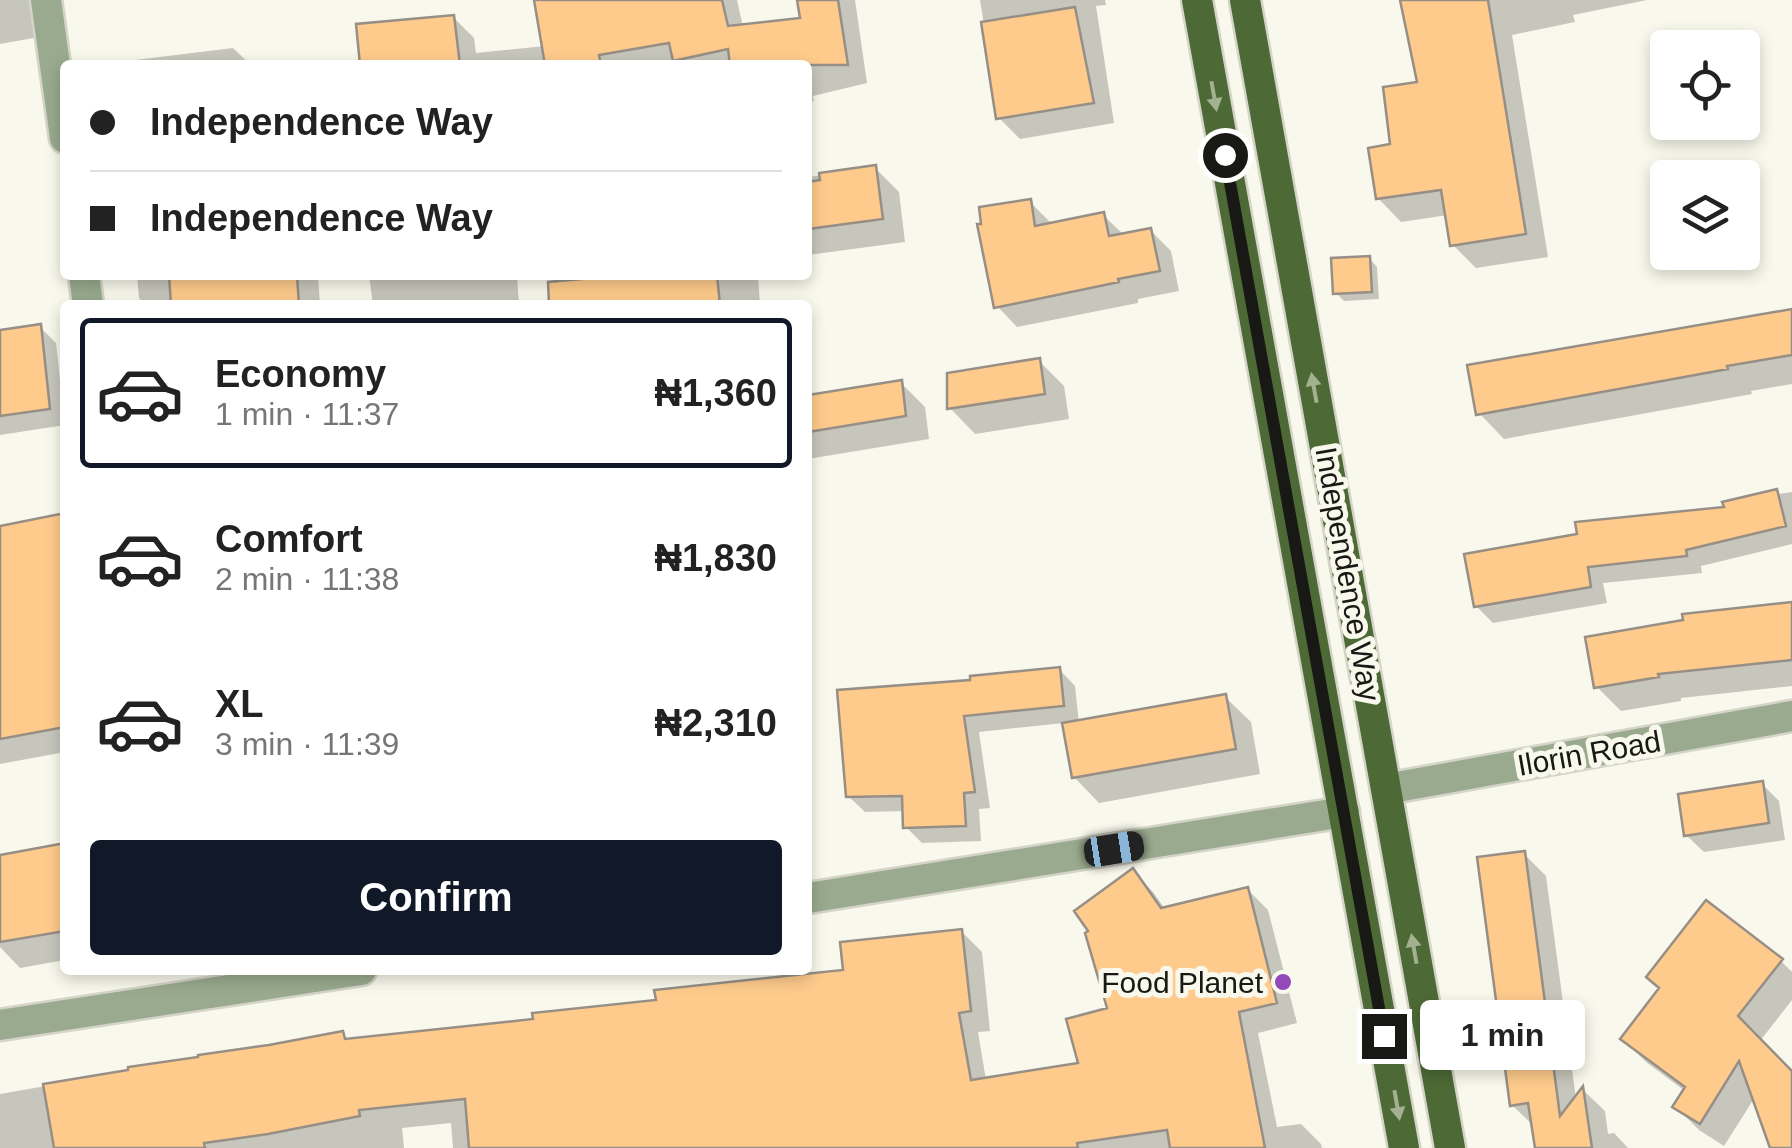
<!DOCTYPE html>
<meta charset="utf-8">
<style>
:root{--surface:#fff;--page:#f2f2f2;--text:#222;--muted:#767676;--line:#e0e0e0;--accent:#111827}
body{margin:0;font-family:Arial,sans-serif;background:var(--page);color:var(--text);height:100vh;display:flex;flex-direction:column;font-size:38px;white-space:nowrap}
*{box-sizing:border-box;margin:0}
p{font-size:32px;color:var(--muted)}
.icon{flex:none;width:55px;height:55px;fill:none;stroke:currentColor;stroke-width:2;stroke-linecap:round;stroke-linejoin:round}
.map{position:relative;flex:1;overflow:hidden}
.panel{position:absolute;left:60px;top:300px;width:752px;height:675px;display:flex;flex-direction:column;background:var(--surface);border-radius:10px;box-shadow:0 5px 15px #0003}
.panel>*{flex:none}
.top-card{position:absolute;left:60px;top:60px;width:752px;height:220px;border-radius:10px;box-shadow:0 5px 15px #0003;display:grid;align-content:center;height:220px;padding:0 30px;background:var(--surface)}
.fabs{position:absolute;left:1650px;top:30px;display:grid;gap:20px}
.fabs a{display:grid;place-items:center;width:110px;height:110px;border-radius:10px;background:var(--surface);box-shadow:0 5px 15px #0003;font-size:50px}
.end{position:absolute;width:45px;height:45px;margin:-22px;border:12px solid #181814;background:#fff;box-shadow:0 0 0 5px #fff}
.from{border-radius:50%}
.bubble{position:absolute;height:70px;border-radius:10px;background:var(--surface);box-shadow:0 5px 15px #0003;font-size:32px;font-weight:600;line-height:70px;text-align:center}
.car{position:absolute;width:30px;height:60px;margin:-30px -15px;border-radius:12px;box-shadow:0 0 8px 2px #0007;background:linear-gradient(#222 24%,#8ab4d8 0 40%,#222 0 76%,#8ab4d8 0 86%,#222 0)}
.top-card b{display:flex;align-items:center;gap:35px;height:95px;font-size:38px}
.top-card b+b{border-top:2px solid var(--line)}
.top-card i{width:25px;height:25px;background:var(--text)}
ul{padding:18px 0 0;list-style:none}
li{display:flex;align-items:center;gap:30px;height:150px;margin:0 20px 15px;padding:0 10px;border:5px solid transparent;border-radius:10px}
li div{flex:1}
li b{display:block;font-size:38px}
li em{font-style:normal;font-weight:600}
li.current{border-color:var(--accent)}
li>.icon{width:90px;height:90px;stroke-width:1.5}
.cta{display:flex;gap:20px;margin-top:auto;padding:20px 30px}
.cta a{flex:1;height:115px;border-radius:10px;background:var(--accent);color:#fff;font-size:40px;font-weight:600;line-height:115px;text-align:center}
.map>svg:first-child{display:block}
</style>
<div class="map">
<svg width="1792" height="1148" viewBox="0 0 1792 1148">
<rect width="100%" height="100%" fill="#f9f8ec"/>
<!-- shadow -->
<path fill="#0003" d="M 0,0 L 29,0 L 35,6 L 39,37 L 0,44 Z
M 537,0 L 737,0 L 743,27 L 803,21 L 800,0 L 855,0 L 867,83 L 813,96 L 814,101 L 808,102 L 808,65 L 363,65 L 453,17 L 474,38 L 476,53 L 545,46 Z
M 980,0 L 1105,0 L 1106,5 L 1096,6 L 1114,123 L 1020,139 L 999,118 Z
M 1403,0 L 1647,0 L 1573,15 L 1575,22 L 1512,35 L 1548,257 L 1476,268 L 1453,245 L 1448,215 L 1401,222 L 1378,198 L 1392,146 L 1420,84 Z
M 233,48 L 251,65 L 135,65 L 135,60 Z
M 875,168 L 899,192 L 905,242 L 808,255 L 808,177 Z
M 1030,202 L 1051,223 L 1103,215 L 1124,235 L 1150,230 L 1171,251 L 1179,291 L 1138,299 L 1138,303 L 1017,327 L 997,306 Z
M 1369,258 L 1377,267 L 1379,299 L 1344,301 L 1336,293 Z
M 137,275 L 318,275 L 320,305 L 146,305 L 139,298 Z
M 369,275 L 517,275 L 519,305 L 373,305 Z
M 654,275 L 758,275 L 760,305 L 579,305 Z
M 1792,311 L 1792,384 L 1751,391 L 1752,394 L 1504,439 L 1479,413 Z
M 40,327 L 56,343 L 65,425 L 0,435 L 0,332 Z
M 1039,361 L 1064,386 L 1069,419 L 975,434 L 950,408 Z
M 901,383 L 925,407 L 929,439 L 808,459 L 808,398 Z
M 1776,492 L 1779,494 L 1792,492 L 1792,544 L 1701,566 L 1702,573 L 1603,583 L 1607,603 L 1493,623 L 1476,606 Z
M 65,515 L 65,752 L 0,764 L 0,529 Z
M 1792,605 L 1792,686 L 1681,698 L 1681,701 L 1621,711 L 1597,687 Z
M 1059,669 L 1075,686 L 1079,723 L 1225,697 L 1251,722 L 1260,774 L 1099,803 L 1074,777 L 1064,723 L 979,732 L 990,808 L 979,809 L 981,841 L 922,843 L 906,827 L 905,811 L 865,812 L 848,796 L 973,682 Z
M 1762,784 L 1779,801 L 1785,840 L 1704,852 L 1686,835 Z
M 65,846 L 65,960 L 20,968 L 0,947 L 0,857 Z
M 1524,854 L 1546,876 L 1576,1099 L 1583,1090 L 1605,1111 L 1608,1134 L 1614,1133 L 1628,1148 L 1538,1148 L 1535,1127 L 1512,1105 Z
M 1133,872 L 1153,892 L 1165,909 L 1247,889 L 1268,910 L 1297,1023 L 1258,1033 L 1277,1127 L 1301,1124 L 1321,1144 L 1322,1148 L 453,1148 L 451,1123 L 402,1128 L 404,1148 L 0,1148 L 0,1094 L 343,1034 L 350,1041 L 536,1021 L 846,972 L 961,931 L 982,952 L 990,1031 L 978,1032 L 986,1080 L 1082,1065 L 1110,1010 Z
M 1781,961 L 1792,972 L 1792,1000 L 1760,1041 L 1792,1072 L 1792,1148 L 1772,1148 L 1755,1097 L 1724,1146 L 1699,1130 L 1676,1107 L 1685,1091 L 1646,1062 L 1623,1039 Z"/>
<!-- building -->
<path fill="#fecb8c" stroke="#978f86" stroke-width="2.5" d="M 534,0 L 722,0 L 728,26 L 800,18 L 797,0 L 838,0 L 848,65 L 730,65 L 728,49 L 673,61 L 669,43 L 599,55 L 601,65 L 545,65 Z
M 1400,0 L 1488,0 L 1526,234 L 1450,246 L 1441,190 L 1376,199 L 1368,148 L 1390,144 L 1383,87 L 1417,82 Z
M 1075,7 L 1094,103 L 996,119 L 981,22 Z
M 454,15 L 460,65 L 360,65 L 356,24 Z
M 876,165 L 883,219 L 808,229 L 808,182 L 820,180 L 819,173 Z
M 1031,199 L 1035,226 L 1104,212 L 1109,236 L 1151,228 L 1160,271 L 1118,279 L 1119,282 L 994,308 L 977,224 L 981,224 L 979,207 Z
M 1370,256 L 1372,292 L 1333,294 L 1331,258 Z
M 169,275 L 297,275 L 299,305 L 171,305 Z
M 626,275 L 717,275 L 720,305 L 549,305 L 548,282 Z
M 1792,309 L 1792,355 L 1727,366 L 1728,369 L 1476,415 L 1467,365 Z
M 41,324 L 50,409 L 0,416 L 0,330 Z
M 1040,358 L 1045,394 L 947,409 L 947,373 Z
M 902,380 L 906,416 L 808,432 L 808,395 Z
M 1777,489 L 1786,526 L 1686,550 L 1687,556 L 1588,567 L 1591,587 L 1474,607 L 1464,554 L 1577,534 L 1575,522 L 1724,507 L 1722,502 Z
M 65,513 L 65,727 L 0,739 L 0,526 Z
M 1792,602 L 1792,660 L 1658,674 L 1659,677 L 1594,688 L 1585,637 L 1683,620 L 1682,614 Z
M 1060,667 L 1064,706 L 964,716 L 975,792 L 964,793 L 966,826 L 903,828 L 902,796 L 846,797 L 837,690 L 970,680 L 970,676 Z
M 1226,694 L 1236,749 L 1072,778 L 1062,723 Z
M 1763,781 L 1769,823 L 1684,836 L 1678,794 Z
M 65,843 L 65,931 L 0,942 L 0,855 Z
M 1525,851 L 1560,1116 L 1583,1086 L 1592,1148 L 1535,1148 L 1528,1103 L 1510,1106 L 1477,857 Z
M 1133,868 L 1161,908 L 1248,887 L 1277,1003 L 1239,1012 L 1265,1148 L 1170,1148 L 1167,1130 L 1077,1143 L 1078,1148 L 469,1148 L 465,1099 L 359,1110 L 360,1116 L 268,1134 L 204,1143 L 205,1148 L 54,1148 L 43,1084 L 128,1070 L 128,1067 L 198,1057 L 198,1055 L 269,1045 L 343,1031 L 345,1039 L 533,1019 L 532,1013 L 656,1000 L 654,990 L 843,970 L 840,942 L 962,929 L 971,1011 L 959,1013 L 971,1080 L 1078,1063 L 1066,1019 L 1107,1008 L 1085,933 L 1088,931 L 1074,911 Z
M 1706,900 L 1783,959 L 1738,1016 L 1792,1071 L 1792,1148 L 1770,1148 L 1739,1061 L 1700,1124 L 1672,1107 L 1685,1087 L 1620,1039 L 1659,988 L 1646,977 Z"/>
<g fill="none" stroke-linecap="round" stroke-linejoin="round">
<!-- minor casing -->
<g stroke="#d5d4c9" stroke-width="35">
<path id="minor" d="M 46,0 L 65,138
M 84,275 L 88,305
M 1386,789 L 1792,716
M 808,898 L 1344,812
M 0,1025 L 361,970"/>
</g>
<!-- major casing -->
<g stroke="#d5d4c9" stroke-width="35">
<path id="major" d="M 1197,0 L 1404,1148
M 1245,0 L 1450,1148"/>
</g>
<!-- minor -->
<use href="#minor" stroke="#99aa8e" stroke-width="30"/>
<!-- major -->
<use href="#major" stroke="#4d6a36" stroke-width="30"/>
</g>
<!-- one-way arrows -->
<defs><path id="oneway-solid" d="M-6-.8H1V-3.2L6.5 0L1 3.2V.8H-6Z" transform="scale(2.5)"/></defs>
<g fill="#a3b191">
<use href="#oneway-solid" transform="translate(1214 96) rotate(80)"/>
<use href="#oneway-solid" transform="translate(1314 388) rotate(-100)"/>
<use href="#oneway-solid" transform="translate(1414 949) rotate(-100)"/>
<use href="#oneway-solid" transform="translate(1397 1105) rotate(80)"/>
</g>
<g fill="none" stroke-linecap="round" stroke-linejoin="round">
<!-- route -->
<path stroke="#181814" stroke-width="12" d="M 1225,155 L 1384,1036"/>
</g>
<!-- markers -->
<circle fill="#9449bb" stroke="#f9f8ec" stroke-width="4" cx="1283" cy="982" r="10"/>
<g text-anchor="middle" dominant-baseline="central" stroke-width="10" stroke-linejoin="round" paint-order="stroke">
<!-- street labels -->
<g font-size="30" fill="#181814" stroke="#f9f8ec">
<text transform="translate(1348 574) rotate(80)">Independence Way</text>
<text transform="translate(1589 753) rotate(-10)">Ilorin Road</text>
</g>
<!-- poi labels -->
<g font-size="30" fill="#181814" stroke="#f9f8ec" text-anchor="end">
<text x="1263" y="982">Food Planet</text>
</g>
</g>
</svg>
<div class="fabs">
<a><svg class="icon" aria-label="locate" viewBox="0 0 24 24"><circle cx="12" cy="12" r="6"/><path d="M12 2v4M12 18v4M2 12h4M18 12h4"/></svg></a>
<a><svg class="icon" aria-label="layers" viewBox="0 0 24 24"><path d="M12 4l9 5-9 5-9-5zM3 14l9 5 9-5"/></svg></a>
</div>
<i class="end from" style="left:1225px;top:155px"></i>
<i class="end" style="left:1384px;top:1036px"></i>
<div class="bubble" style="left:1420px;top:1000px;width:165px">1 min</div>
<i class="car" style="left:1114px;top:849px;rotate:81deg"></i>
<div class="top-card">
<b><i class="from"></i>Independence Way</b>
<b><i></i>Independence Way</b>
</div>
<section class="panel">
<ul>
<li class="current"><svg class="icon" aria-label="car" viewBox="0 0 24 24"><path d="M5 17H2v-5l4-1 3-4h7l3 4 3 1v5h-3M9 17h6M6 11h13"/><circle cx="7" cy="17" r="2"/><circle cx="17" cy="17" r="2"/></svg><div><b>Economy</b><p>1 min · 11:37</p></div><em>₦1,360</em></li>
<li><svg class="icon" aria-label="car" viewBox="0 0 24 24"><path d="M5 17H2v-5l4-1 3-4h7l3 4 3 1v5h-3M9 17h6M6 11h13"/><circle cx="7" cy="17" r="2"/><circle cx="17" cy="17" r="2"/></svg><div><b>Comfort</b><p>2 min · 11:38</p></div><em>₦1,830</em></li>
<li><svg class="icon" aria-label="car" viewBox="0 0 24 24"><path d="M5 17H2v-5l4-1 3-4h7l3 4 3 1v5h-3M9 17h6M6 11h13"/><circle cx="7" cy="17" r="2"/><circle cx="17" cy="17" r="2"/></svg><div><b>XL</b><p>3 min · 11:39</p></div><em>₦2,310</em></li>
</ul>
<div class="cta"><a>Confirm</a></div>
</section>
</div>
